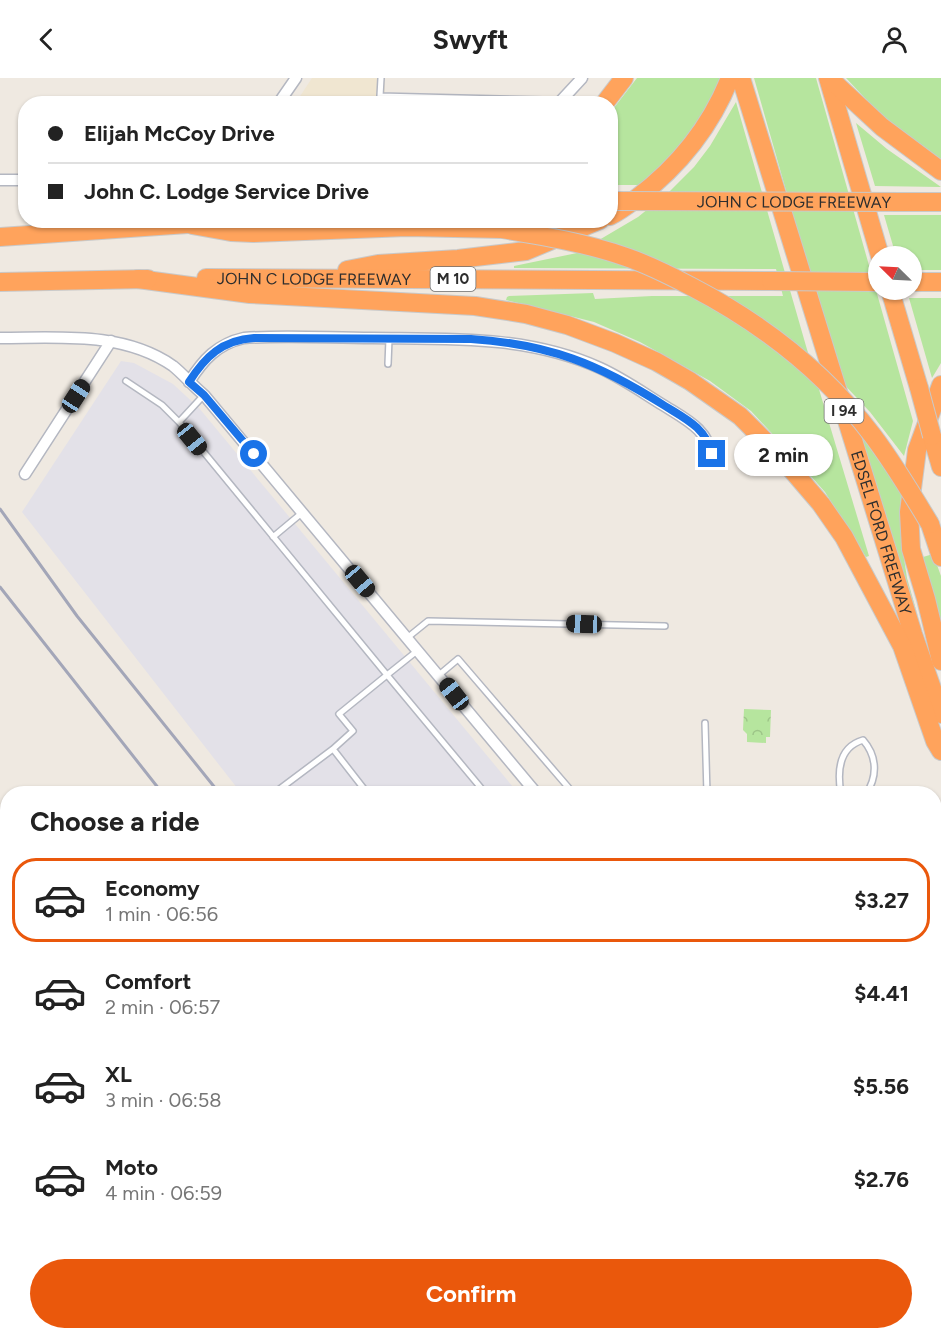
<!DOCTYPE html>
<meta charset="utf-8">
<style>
:root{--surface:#fff;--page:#f2f2f2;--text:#222;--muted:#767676;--line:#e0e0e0;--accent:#ea580c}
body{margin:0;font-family:Figtree,sans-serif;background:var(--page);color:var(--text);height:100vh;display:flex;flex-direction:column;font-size:22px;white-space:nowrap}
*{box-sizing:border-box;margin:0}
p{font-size:20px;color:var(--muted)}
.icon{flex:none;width:33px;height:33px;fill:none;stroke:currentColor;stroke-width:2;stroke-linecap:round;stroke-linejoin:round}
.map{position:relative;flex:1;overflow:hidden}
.drawer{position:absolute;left:0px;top:708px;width:942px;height:554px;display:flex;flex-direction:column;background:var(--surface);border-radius:24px 24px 0 0;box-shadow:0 2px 4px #0004}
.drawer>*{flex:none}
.banner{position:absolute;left:18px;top:18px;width:600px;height:132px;border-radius:24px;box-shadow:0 2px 4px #0004;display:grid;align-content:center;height:132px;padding:0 30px;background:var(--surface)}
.needle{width:39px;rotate:294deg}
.fabs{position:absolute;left:868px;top:168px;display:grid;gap:12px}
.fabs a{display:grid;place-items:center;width:54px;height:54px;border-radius:50%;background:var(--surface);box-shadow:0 2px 4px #0004;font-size:30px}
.end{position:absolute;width:27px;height:27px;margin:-14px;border:8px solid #1a73e8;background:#fff;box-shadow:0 0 0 3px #fff}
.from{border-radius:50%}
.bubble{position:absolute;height:42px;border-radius:21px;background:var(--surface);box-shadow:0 2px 4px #0004;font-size:20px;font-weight:700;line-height:42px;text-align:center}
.car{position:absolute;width:18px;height:36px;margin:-18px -9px;border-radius:8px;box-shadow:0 0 4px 2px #0007;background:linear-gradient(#222 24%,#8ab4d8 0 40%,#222 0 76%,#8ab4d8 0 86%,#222 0)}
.banner b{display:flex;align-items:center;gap:21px;height:57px;font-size:22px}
.banner b+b{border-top:2px solid var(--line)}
.banner i{width:15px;height:15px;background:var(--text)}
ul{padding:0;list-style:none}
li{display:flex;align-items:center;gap:18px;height:84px;margin:0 12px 9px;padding:0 18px;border:3px solid transparent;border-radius:24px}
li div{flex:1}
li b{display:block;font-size:22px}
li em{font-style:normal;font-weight:700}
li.selected{border-color:var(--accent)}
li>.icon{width:54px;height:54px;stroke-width:1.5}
h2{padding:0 30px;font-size:27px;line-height:72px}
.cta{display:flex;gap:12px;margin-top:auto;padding:12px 30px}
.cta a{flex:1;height:69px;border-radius:36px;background:var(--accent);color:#fff;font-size:24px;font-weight:700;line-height:69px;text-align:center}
header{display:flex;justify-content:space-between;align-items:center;height:78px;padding:0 30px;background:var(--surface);font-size:27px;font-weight:700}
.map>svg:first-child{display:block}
</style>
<header><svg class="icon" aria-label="back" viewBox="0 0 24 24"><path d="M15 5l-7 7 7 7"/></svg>Swyft<svg class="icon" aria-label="person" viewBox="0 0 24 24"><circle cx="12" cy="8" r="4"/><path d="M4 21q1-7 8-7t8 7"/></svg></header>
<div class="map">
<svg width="941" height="1261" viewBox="0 0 941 1261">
<defs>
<pattern id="park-crowns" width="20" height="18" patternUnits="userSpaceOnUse" patternTransform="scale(1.5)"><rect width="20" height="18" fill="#b6e59e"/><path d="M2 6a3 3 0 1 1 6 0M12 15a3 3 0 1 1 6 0" fill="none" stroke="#9dc588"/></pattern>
</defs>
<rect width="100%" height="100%" fill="#efe9e1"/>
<!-- industrial -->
<path fill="#e3e1e8" d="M 121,283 L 134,285 L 173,306 L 199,330 L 518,715 L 241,715 L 22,434 Z
M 0,964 L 7,964 L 7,1096 L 0,1096 Z
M 934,988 L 941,988 L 941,1106 L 935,1106 Z
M 935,1144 L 941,1145 L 941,1261 L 673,1261 L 667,1254 L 934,1254 Z
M 6,1208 L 8,1254 L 579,1254 L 584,1261 L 5,1261 Z"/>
<!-- education -->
<path fill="#f0e6d1" d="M 312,0 L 385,0 L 385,24 L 432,25 L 295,26 Z"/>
<!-- grass -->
<path fill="#b6e59e" d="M 637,0 L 722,0 L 697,49 L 645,107 L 611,107 L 610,35 Z
M 754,0 L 816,0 L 913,343 L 904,378 L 870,334 L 840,302 Z
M 846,0 L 941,0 L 941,82 L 880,36 Z
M 736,24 L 806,268 L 869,478 L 866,479 L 825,414 L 792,377 L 751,333 L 710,303 L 640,264 L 594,244 L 506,222 L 507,219 L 509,218 L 593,215 L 595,221 L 652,218 L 783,218 L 776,191 L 514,190 L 514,188 L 577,175 L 638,139 L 669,114 L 694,89 L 710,68 Z
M 856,45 L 887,71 L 941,109 L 875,108 Z
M 884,137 L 941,137 L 941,192 L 912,192 L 912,178 L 896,178 Z
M 909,220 L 941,220 L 941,285 L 932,300 Z
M 861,357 L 901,415 L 900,443 L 903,474 L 907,500 L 918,539 L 880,421 Z
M 933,476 L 941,498 L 941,550 L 923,479 Z
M 0,903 L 7,909 L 7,963 L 0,963 Z"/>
<!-- park -->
<path fill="url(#park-crowns)" d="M 744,631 L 771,632 L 770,659 L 766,659 L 766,665 L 747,664 L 747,656 L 743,652 Z"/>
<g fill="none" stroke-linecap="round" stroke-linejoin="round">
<!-- service casing -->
<g stroke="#b4b7c1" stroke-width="8">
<path id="service" d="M 381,0 L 380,18 L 543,22
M 388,286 L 389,261
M 126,303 L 162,327 L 179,344
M 204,317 L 179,344 L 387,597 L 417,573
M 273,459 L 303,434
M 407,560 L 428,543 L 665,548
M 439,597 L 458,581 L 574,716
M 705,645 L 707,716
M 273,716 L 333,671
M 368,716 L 333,671 L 353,653 L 339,636 L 387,597 L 486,716
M 841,716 C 837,693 839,669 863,662 C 877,678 878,698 866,716
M 934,1069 L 941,1070
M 916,1254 L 916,1261
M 818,1261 L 818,1254"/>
</g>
<!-- minor casing -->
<g stroke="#b4b7c1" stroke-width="13">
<path id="minor" d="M 278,26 L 296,0
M 558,26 L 582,0
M 0,102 L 26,102
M 0,260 C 58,260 123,253 173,288 C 183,296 193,308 204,317 L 537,716
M 189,304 C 203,282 217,266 244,260 C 286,257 329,260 372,260 C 450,261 527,257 600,290 C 622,300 642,314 663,327 C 685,341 710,352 712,381
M 25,396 L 111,263
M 0,777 L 8,777
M 0,1111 L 8,1111
M 934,1125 L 941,1125"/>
</g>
<!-- tertiary casing -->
<g stroke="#b4b7c1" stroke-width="14">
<path id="tertiary" d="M 0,881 L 8,886
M 934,965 L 941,965"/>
</g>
<!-- motorway casing -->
<g stroke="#c9c9c9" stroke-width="20">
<g id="motorway">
<path id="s1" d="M 741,0 L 913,556 L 941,636"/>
<path d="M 828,0 L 880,178"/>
<path d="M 829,0 L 882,49 L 941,93"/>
<path d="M 604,26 L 624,0"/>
<path d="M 903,124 L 941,124"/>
<path d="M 610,138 C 620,133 629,126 637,120 C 679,88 711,48 730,0"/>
<path d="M 192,147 L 231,154 L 253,155 L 407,149 L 502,151"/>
<path d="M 0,159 L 202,145"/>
<path d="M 347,192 L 378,186 L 458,181 L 526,173 L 600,142"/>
<path id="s2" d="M 206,200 L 771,203"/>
<path d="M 138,201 L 250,216 L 475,228 L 526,236 L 567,247 L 615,265 L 657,284 L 690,303 L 740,338 L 779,377 L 821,426 L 844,459 L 902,568 L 935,663 L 941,673"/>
<path d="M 0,204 L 148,201"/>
<path d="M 912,204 L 941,204"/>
<path d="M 890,212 L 919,310"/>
<path d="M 941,307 L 917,372 L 909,434 L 911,471 L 926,521 L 941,583"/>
<path d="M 932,358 L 941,389"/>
<path d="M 930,446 L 941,479"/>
</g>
</g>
<!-- service -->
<use href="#service" stroke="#fff" stroke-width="5"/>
<!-- minor -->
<use href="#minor" stroke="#fff" stroke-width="10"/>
<!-- tertiary -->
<use href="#tertiary" stroke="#fff" stroke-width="12"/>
<!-- motorway -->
<use href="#motorway" stroke="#ffa35c" stroke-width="18"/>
<!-- rail -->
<path stroke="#a3a6b8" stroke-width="3" d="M 0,431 L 77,538 L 220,716
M 0,509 L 163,716
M 595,1254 L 601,1261
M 644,1254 L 650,1261"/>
<!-- motorway-bridge casing -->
<g stroke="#c9c9c9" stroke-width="20" stroke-linecap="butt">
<g id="motorway-bridge">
<path id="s3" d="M 610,123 L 903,124"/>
<path d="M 502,151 C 544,158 586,165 626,179 C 650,187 671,198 692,209 C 763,246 825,294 873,358 C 894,386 912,416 930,446"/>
<path d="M 771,203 L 879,204"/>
<path d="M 919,310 L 932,358"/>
</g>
</g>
<!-- motorway-bridge -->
<use href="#motorway-bridge" stroke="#ffa35c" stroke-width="18"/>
</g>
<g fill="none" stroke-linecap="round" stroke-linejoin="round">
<!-- route -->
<path stroke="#1a73e8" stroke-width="8" d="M 254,376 L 204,317 L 189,304 C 205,279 222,262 254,260 L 471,261 C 549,266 599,286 665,328 C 686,341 706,350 712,376"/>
</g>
<g text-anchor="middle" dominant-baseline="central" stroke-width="6" stroke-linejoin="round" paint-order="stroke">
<!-- shield labels -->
<g fill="#fff" stroke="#6d6d6d" stroke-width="1.5">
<rect x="430.5" y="189" width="45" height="24" rx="4.5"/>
<rect x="824.5" y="321" width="39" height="24" rx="4.5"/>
</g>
<g font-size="15" font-weight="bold" fill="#2e2e2e">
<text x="453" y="201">M 10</text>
<text x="844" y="333">I 94</text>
</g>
<!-- street labels -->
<g font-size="16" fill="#2e2e2e" stroke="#fff">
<text stroke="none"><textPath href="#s3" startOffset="184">JOHN C LODGE FREEWAY</textPath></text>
<text stroke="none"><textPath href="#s2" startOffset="108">JOHN C LODGE FREEWAY</textPath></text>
<text stroke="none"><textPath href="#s1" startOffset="476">EDSEL FORD FREEWAY</textPath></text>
</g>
</g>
</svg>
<div class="fabs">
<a><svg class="needle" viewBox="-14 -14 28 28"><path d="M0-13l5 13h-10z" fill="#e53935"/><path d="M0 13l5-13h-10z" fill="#767676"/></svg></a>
</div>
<i class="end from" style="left:254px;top:376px"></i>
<i class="end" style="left:712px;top:376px"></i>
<div class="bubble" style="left:734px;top:356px;width:99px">2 min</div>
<i class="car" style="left:76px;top:318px;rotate:33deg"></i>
<i class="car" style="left:192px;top:361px;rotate:141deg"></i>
<i class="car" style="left:360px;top:503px;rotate:140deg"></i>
<i class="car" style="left:584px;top:546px;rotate:272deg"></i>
<i class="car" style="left:454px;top:616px;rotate:322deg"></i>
<div class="banner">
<b><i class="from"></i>Elijah McCoy Drive</b>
<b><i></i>John C. Lodge Service Drive</b>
</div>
<section class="drawer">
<h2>Choose a ride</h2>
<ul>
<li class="selected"><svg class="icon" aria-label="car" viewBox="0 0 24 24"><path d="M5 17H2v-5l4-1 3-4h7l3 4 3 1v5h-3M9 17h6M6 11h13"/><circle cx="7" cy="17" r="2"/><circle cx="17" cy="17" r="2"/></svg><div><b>Economy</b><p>1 min · 06:56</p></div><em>$3.27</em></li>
<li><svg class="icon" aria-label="car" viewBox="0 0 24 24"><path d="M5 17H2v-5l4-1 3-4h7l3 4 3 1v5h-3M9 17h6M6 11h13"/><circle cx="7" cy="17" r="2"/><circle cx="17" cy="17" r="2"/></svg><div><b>Comfort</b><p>2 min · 06:57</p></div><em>$4.41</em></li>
<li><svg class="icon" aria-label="car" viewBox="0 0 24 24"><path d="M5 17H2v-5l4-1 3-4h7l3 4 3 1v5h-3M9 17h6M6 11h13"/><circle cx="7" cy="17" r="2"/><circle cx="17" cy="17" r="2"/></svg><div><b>XL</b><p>3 min · 06:58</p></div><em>$5.56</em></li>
<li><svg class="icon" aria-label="car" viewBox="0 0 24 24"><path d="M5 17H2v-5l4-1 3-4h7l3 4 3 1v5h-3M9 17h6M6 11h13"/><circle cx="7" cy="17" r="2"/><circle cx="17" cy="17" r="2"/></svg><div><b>Moto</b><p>4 min · 06:59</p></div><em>$2.76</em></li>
</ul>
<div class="cta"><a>Confirm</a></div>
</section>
</div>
